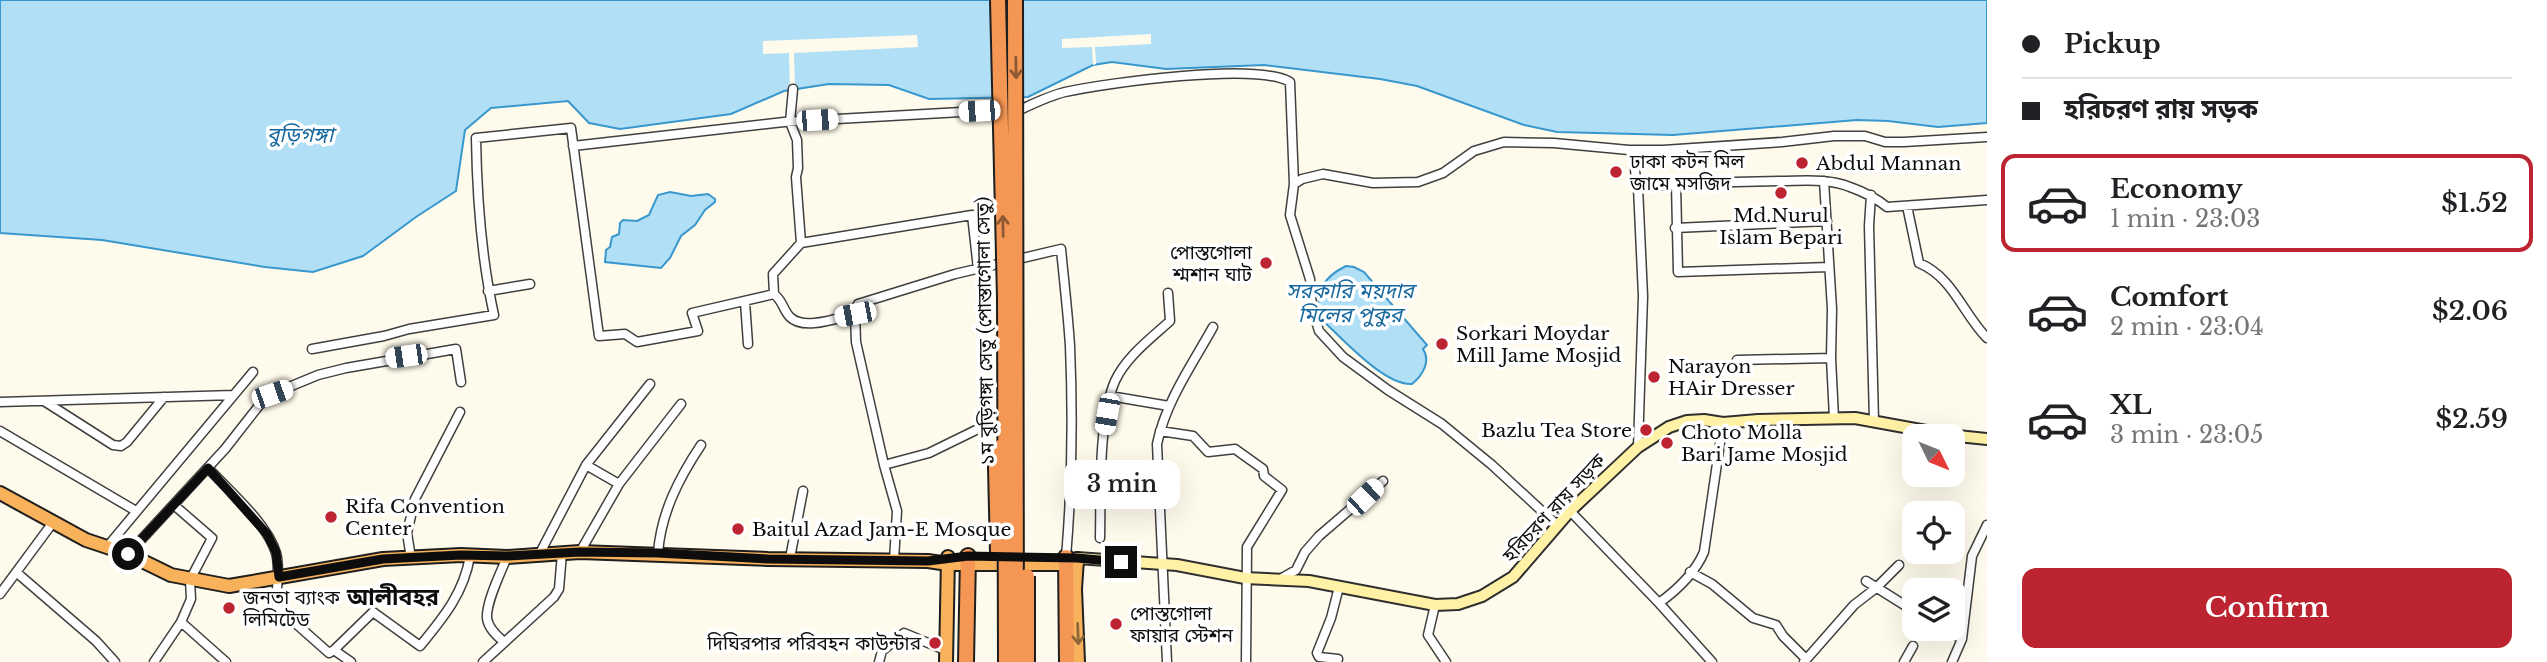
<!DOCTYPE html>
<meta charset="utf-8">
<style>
:root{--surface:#fff;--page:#f2f2f2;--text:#202124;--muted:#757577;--line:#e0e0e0;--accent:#bd2431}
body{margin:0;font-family:"Libre Baskerville","Noto Sans Bengali",serif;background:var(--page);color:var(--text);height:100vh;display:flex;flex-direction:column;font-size:26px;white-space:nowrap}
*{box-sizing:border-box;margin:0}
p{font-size:23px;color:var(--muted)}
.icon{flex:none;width:38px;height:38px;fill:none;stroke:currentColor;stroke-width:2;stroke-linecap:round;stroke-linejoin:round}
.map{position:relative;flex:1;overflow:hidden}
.panel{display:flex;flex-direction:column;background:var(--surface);width:560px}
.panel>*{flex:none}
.banner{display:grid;align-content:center;height:154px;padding:0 35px;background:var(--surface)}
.needle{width:46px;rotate:133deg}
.tools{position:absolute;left:1902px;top:424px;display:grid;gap:14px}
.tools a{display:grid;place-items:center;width:63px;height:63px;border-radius:14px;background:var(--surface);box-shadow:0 7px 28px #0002;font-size:35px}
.end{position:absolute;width:32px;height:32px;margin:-16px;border:9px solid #0d0d0d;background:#fff;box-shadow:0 0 0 4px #fff}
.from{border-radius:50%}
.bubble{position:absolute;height:49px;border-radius:14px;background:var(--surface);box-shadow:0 7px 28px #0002;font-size:23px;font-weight:600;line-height:49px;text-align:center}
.car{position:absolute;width:21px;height:42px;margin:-21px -10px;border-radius:9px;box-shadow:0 0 5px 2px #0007;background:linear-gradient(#fff 24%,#345 0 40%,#fff 0 76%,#345 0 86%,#fff 0)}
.banner b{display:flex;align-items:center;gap:24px;height:66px;font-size:26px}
.banner b+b{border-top:2px solid var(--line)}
.banner i{width:18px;height:18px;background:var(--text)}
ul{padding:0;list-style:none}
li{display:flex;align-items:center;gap:21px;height:98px;margin:0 14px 10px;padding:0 21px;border:4px solid transparent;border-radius:14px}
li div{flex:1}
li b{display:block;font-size:26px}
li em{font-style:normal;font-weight:600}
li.current{border-color:var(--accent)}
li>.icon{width:63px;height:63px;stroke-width:1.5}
.primary-button{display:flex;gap:14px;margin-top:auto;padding:14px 35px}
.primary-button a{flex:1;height:80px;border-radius:14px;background:var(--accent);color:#fff;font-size:28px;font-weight:600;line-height:80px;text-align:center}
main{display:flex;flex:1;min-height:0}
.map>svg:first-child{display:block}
</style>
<main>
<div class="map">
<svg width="1987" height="662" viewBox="0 0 1987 662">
<rect width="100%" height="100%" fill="#fffbec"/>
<!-- water -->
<path fill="#b1dff6" stroke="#3898ce" stroke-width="2" d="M 0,0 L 1987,0 L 1987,123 L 1938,127 L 1888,121 L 1857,120 L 1673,135 L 1557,132 L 1524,125 L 1417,86 L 1380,79 L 1264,65 L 1166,69 L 1112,62 L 1093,65 L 1028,97 L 929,99 L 889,85 L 829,84 L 784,91 L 731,114 L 620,129 L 589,123 L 568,101 L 491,108 L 465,130 L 456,191 L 416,217 L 363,256 L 313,272 L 265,267 L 102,240 L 0,233 Z
M 670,192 L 691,196 L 708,194 L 715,199 L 715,202 L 705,210 L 695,225 L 681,236 L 670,258 L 661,268 L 605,262 L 606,250 L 610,247 L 612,237 L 619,234 L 620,223 L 623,220 L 637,221 L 649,215 L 658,195 Z
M 1346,266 L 1354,267 L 1364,272 L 1427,345 L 1423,349 C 1431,361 1423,375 1412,384 C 1384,386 1340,336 1320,318 C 1314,293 1323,277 1346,266 Z"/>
<!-- pier -->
<path fill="#fffbec" d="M 1151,34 L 1151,44 L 1095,47 L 1096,64 L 1093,65 L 1092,47 L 1062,48 L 1062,39 Z
M 917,35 L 918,47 L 794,53 L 795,89 L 790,89 L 789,53 L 763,54 L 763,41 Z"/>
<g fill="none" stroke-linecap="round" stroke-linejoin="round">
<!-- minor casing -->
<g stroke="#404040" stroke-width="11">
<path id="minor" d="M 793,89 L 790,122 L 797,140 L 798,168 L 796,177 L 801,243 L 972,215 L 978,269
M 1015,112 C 1031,105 1048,96 1065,92 C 1107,83 1256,62 1290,82 L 1294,184 L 1290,215 L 1310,279 L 1312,308 L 1319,331 L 1343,357 L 1388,390 L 1442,424 L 1492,465 L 1557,525
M 573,146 L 784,122 L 979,111 L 1003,113
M 1634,150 L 1636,185 L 1638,187 C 1685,183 1732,182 1780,181 C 1803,181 1828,178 1850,187 C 1864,192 1876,198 1887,207 L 1987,200
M 1824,181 L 1832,309 L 1831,358 L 1834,418
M 1294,184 L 1302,179 L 1323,174 L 1373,183 L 1418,182 L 1443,173 L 1474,151 L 1504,142 L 1554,143 L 1629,150 L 1663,150 L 1782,142 L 1834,136 L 1865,136 L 1885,142 L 1904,142 L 1987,137
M 1676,184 L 1678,272 L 1828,267
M 1638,187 L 1643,296 L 1638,447
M 1871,195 L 1869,226 L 1874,421
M 1907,206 L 1919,263 C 1953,277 1963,314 1987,338
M 1675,228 L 1827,221
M 488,291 L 530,284
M 774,294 L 773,274 L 801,243
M 745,302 L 748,344
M 312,349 L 384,336 L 409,329 L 494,315 C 481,257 477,198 476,138 L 571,128 L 599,336 L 625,334 L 637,342 L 698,331 L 692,313 L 774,294 C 783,301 783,310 790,317 C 804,331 837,318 855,314
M 1737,360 L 1831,358
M 1110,396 L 1169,406
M 44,401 L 113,445 L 121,446 L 127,442 L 164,397
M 0,402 L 234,395
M 0,431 L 136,511
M 1160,431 L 1193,436 L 1208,452 L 1235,449 L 1263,469 L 1264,476 L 1282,490 L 1247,547 L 1246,662
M 586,465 L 650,384
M 884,465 L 929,453 L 976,430
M 208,468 C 229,491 267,523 276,553 C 281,571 275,589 277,607 L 329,653 L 334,650 L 351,662
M 1570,511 L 1659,603
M 1100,538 C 1101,495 1098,420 1115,381 C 1126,357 1150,339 1170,321 L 1168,293
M 107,547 L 253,372
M 580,552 L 619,484 L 681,404
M 540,553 L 586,465 L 619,484
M 658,553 C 661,513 679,478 701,445
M 128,554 L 225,449 L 261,403 L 272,394 L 318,375 L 346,368 L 456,349 L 461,382
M 411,558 L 407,533 L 415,499 L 460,412
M 790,558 L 803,491
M 894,560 L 897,511 L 884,465 L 856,342 L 855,314 L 858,304 L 955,274 L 1061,249 C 1064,281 1068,314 1070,346 C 1073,417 1072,487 1066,557
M 16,572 L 96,641 L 115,662
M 1690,572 L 1712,584 L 1753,618 L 1776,625 L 1783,636 L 1806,659
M 1282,578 L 1296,570 L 1305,552 L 1319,536 L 1383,481
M 1866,581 L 1914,611
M 0,594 L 54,521
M 1435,605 L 1428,635 L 1446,662
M 181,622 L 226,662
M 1943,628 L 1962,639
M 504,642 C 497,636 488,628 487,618 C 486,602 501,572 507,557
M 334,650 L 373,612 L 420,646 C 443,618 464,593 470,556
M 154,662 L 181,622 L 191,599 L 190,580 L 212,538 L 174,505
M 483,662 L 554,597 L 559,589 L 562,553
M 879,662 L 882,651 L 904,633 L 945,650
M 1167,662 L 1157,444 C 1166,401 1192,365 1213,327
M 1337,662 L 1338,659 L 1319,657 L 1317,653 L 1331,618 L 1339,587
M 1712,662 L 1659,603 C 1677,590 1695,573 1704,552 L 1723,423
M 1804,662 L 1854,605 L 1876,588 L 1899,565
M 1904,662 L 1913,646
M 1952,662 L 1962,639 L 1972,556 L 1987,525"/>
</g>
<!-- secondary casing -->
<g stroke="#2f2f2f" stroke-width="14">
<path id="secondary" d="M 1077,558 L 1177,565 L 1245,578 L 1309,581 L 1435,605 L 1458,604 L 1482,596 L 1513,577 L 1570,511 L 1638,447 L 1669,427 L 1687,421 L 1704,420 L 1723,423 L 1758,420 L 1855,418 L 1948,435 L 1987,439"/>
</g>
<!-- trunk casing -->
<g stroke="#1e1e1e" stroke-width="16">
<path id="trunk" d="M 0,493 L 86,540 L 128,554 L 171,575 L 229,586 L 383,559 L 461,555 L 507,557 L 580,552 L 768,559 L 928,561 L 948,564 L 1077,564
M 1077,559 L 1075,589 L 1078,662
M 946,662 L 948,557"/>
</g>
<!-- motorway casing -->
<g stroke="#1e1e1e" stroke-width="18">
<path id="motorway" d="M 1066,557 L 1067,662
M 966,662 L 968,556"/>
</g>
<!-- minor -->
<use href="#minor" stroke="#fff" stroke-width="8"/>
<!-- secondary -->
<use href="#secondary" stroke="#fff2a7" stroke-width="10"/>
<!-- trunk -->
<use href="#trunk" stroke="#f7b25b" stroke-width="12"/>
<!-- motorway -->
<use href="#motorway" stroke="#f59754" stroke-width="14"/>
<!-- motorway-bridge casing -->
<g stroke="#1e1e1e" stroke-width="18" stroke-linecap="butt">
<path id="motorway-bridge" d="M 998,0 L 1005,298 L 1006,662
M 1015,0 L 1016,662
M 998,552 L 996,468 L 1000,447
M 1027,576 L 1027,662"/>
</g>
<!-- motorway-bridge -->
<use href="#motorway-bridge" stroke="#f59754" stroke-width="14"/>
</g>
<!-- one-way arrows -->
<defs><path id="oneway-shaft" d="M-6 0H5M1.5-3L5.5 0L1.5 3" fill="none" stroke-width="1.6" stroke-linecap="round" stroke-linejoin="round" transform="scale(1.75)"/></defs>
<g stroke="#8d5934">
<use href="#oneway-shaft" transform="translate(1016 68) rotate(89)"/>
<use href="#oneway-shaft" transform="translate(1003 226) rotate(-91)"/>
</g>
<use stroke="#8e6838" href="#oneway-shaft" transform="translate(1078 634) rotate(88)"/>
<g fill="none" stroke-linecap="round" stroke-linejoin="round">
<!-- route -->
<path stroke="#0d0d0d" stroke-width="9" d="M 128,554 L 208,468 L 267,534 L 276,552 L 279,577 L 383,559 L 461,555 L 507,556 L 580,552 L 658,553 L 768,559 L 928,561 L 968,556 L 1077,558 L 1121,562"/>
</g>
<!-- markers -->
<g fill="#bd2431" stroke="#fff" stroke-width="2.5">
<circle cx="1802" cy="163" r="7"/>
<circle cx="1616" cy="172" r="7"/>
<circle cx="1781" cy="193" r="7"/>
<circle cx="1266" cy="263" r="7"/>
<circle cx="1442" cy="344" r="7"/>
<circle cx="1654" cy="377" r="7"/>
<circle cx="1646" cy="430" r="7"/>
<circle cx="1667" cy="443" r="7"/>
<circle cx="331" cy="517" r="7"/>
<circle cx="738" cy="529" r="7"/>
<circle cx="229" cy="608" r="7"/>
<circle cx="1116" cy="624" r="7"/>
<circle cx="935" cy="643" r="7"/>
</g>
<g text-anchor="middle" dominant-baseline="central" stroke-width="7" stroke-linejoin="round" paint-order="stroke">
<!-- poi labels -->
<g font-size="19" fill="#0d0d0d" stroke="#fff" text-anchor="start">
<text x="1630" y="161">ঢাকা কটন মিল<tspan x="1630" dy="22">জামে মসজিদ</tspan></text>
<text x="1816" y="163">Abdul Mannan</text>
<text x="1781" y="215" text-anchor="middle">Md.Nurul<tspan x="1781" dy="22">Islam Bepari</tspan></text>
<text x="1252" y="252" text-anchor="end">পোস্তগোলা<tspan x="1252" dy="22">শ্মশান ঘাট</tspan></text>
<text x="1456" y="333">Sorkari Moydar<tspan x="1456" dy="22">Mill Jame Mosjid</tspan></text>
<text x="1668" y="366">Narayon<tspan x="1668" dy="22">HAir Dresser</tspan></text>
<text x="1632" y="430" text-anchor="end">Bazlu Tea Store</text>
<text x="1681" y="432">Choto Molla<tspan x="1681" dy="22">Bari Jame Mosjid</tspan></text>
<text x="345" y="506">Rifa Convention<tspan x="345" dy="22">Center</tspan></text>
<text x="752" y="529">Baitul Azad Jam-E Mosque</text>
<text x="243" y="597">জনতা ব্যাংক<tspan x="243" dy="22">লিমিটেড</tspan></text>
<text x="1130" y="613">পোস্তগোলা<tspan x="1130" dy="22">ফায়ার স্টেশন</tspan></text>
<text x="921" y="643" text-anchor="end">দিঘিরপার পরিবহন কাউন্টার</text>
</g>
<!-- street labels -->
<g font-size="19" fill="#0d0d0d" stroke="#fff">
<text transform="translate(985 331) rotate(-91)">১ম বুড়িগঙ্গা সেতু (পোস্তাগোলা সেতু)</text>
<text transform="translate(1554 508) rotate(-47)">হরিচরণ রায় সড়ক</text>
</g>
<!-- water labels -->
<g font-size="21" font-style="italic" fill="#16689f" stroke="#fff">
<text x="300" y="135">বুড়িগঙ্গা</text>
<text x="1350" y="291">সরকারি ময়দার<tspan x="1350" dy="24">মিলের পুকুর</tspan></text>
</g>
<!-- quarter labels -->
<g font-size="23" font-weight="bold" fill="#0d0d0d" stroke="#fff">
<text x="393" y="597">আলীবহর</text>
</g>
</g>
</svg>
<div class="tools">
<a><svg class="needle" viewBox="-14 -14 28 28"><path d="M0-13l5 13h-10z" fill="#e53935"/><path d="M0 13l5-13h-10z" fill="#757577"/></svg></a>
<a><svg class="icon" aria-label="locate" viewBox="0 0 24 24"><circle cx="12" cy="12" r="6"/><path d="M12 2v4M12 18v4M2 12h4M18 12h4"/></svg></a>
<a><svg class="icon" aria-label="layers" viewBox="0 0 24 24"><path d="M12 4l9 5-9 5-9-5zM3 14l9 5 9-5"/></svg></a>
</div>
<i class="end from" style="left:128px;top:554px"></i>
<i class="end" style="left:1121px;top:562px"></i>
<div class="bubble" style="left:1064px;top:460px;width:116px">3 min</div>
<i class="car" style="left:979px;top:111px;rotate:267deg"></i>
<i class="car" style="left:817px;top:120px;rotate:87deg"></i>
<i class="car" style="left:855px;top:314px;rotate:259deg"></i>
<i class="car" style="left:406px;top:356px;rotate:262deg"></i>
<i class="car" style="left:272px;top:394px;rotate:71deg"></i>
<i class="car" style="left:1107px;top:414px;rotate:190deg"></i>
<i class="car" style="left:1365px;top:497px;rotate:46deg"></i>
</div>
<section class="panel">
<div class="banner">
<b><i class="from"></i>Pickup</b>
<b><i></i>হরিচরণ রায় সড়ক</b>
</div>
<ul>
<li class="current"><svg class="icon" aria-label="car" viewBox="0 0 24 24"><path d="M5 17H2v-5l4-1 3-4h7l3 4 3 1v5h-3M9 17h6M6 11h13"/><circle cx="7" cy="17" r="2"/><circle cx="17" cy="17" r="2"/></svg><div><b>Economy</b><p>1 min · 23:03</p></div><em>$1.52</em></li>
<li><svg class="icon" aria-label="car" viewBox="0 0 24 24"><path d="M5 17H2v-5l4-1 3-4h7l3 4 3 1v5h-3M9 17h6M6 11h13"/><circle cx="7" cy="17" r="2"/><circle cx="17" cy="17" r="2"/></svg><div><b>Comfort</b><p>2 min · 23:04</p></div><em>$2.06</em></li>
<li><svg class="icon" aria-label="car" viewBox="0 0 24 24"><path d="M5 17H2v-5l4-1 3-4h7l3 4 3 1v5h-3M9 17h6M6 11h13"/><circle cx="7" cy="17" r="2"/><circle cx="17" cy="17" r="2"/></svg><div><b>XL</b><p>3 min · 23:05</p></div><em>$2.59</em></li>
</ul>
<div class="primary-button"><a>Confirm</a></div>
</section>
</main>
